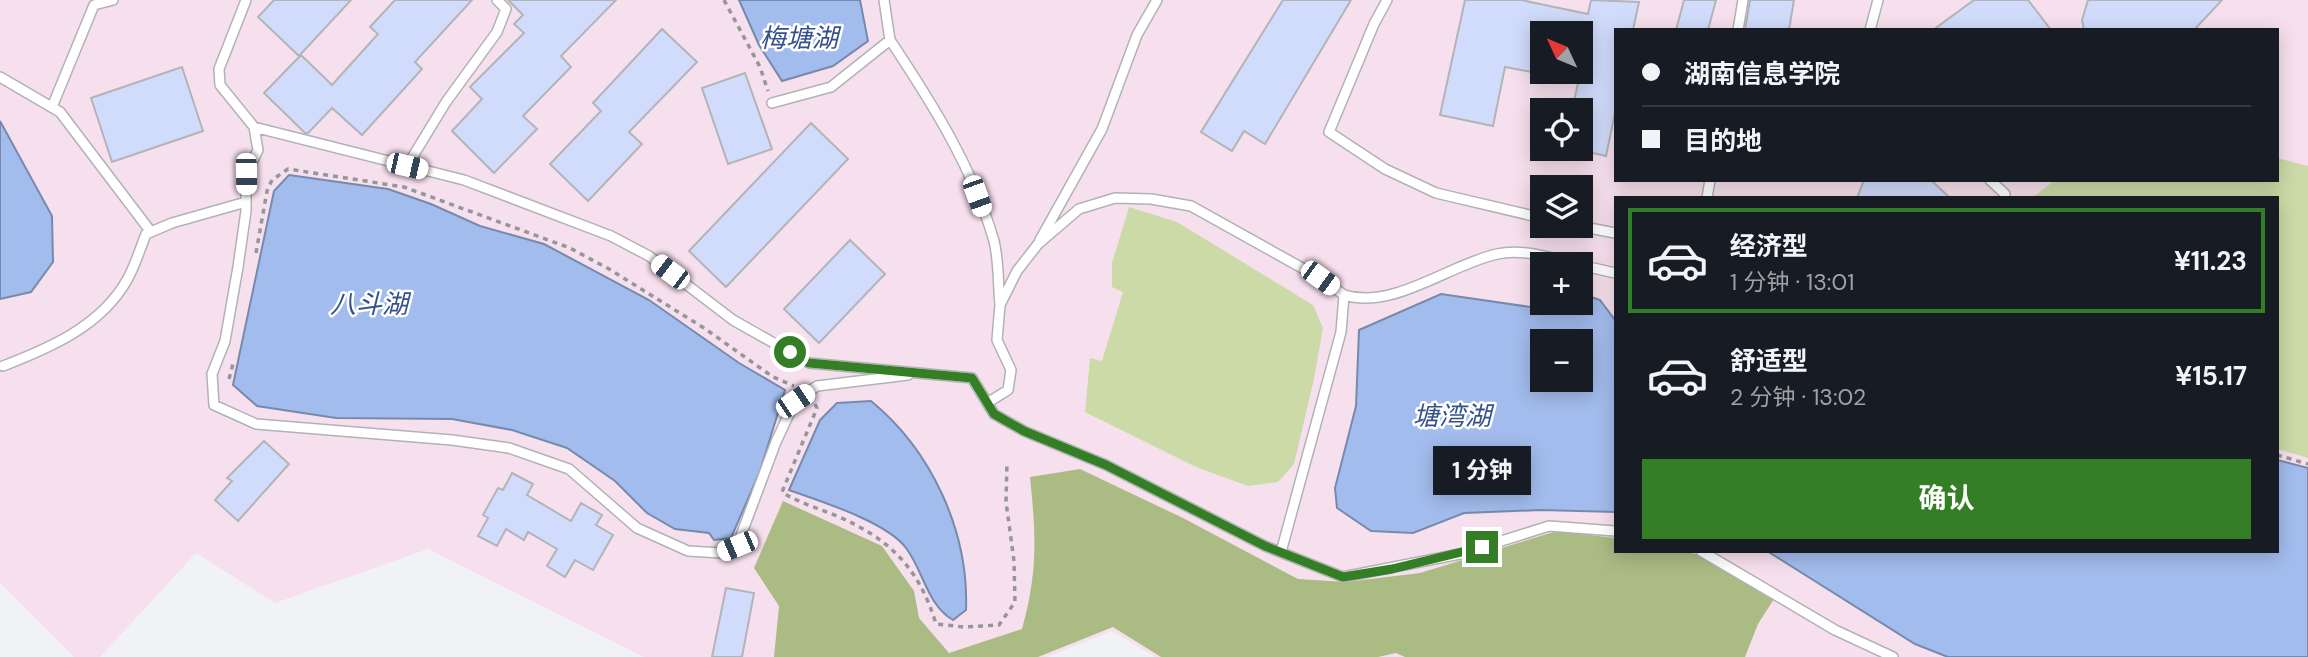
<!DOCTYPE html>
<html lang="zh">
<meta charset="utf-8">
<style>
:root{--surface:#171b24;--page:#20242c;--text:#f1f3f6;--muted:#9ea1a6;--line:#363941;--accent:#347f26}
body{margin:0;font-family:"DM Sans","Noto Sans SC",sans-serif;background:var(--page);color:var(--text);height:100vh;display:flex;flex-direction:column;font-size:26px;white-space:nowrap}
*{box-sizing:border-box;margin:0}
p{font-size:23px;color:var(--muted)}
.icon{flex:none;width:38px;height:38px;fill:none;stroke:currentColor;stroke-width:2;stroke-linecap:round;stroke-linejoin:round}
.map{position:relative;flex:1;overflow:hidden}
.drawer{position:absolute;left:1614px;top:196px;width:665px;height:357px;display:flex;flex-direction:column;background:var(--surface);border-radius:0px;box-shadow:0 4px 18px #0003}
.drawer>*{flex:none}
.banner{position:absolute;left:1614px;top:28px;width:665px;height:154px;border-radius:0px;box-shadow:0 4px 18px #0003;display:grid;align-content:center;height:154px;padding:0 28px;background:var(--surface)}
.needle{width:46px;rotate:314deg}
.tools{position:absolute;left:1530px;top:21px;display:grid;gap:14px}
.tools a{display:grid;place-items:center;width:63px;height:63px;border-radius:0px;background:var(--surface);box-shadow:0 4px 18px #0003;font-size:35px}
.end{position:absolute;width:32px;height:32px;margin:-16px;border:9px solid #347f26;background:#fff;box-shadow:0 0 0 4px #fff}
.from{border-radius:50%}
.bubble{position:absolute;height:49px;border-radius:0px;background:var(--surface);box-shadow:0 4px 18px #0003;font-size:23px;font-weight:700;line-height:49px;text-align:center}
.car{position:absolute;width:21px;height:42px;margin:-21px -10px;border-radius:9px;box-shadow:0 0 5px 2px #0007;background:linear-gradient(#fff 24%,#345 0 40%,#fff 0 76%,#345 0 86%,#fff 0)}
.banner b{display:flex;align-items:center;gap:24px;height:66px;font-size:26px}
.banner b+b{border-top:2px solid var(--line)}
.banner i{width:18px;height:18px;background:var(--text)}
ul{padding:12px 0 0;list-style:none}
li{display:flex;align-items:center;gap:21px;height:105px;margin:0 14px 10px;padding:0 14px;border:4px solid transparent;border-radius:0px}
li div{flex:1}
li b{display:block;font-size:26px}
li em{font-style:normal;font-weight:700}
li.active{border-color:var(--accent)}
li>.icon{width:63px;height:63px;stroke-width:1.5}
.button{display:flex;gap:14px;margin-top:auto;padding:14px 28px}
.button a{flex:1;height:80px;border-radius:0px;background:var(--accent);color:#fff;font-size:28px;font-weight:700;line-height:80px;text-align:center}
.map>svg:first-child{display:block}
</style>
<div class="map">
<svg width="2308" height="657" viewBox="0 0 2308 657">
<rect width="100%" height="100%" fill="#f0f2f5"/>
<!-- education -->
<path fill="#f7e0ed" fill-rule="evenodd" d="M 0,0 L 2308,0 L 2308,657 L 1155,657 L 1112,631 L 1047,657 L 644,657 L 428,549 L 275,603 L 196,553 L 100,657 L 74,657 L 0,583 ZM 1615,30 L 2277,30 L 2277,180 L 1615,180 ZM 1542,33 L 1580,33 L 1580,72 L 1542,72 ZM 1542,110 L 1580,110 L 1580,149 L 1542,149 ZM 1542,187 L 1580,187 L 1580,226 L 1542,226 ZM 1615,198 L 2277,198 L 2277,551 L 1615,551 ZM 1542,264 L 1580,264 L 1580,303 L 1542,303 ZM 1542,341 L 1580,341 L 1580,380 L 1542,380 Z"/>
<!-- green -->
<path fill="#cbdaa7" d="M 2277,158 L 2308,166 L 2308,458 L 2277,449 L 2277,198 L 2032,198 L 2055,180 L 2277,180 Z
M 1129,207 L 1177,222 L 1313,305 L 1323,328 L 1314,379 L 1294,464 L 1278,482 L 1248,486 L 1196,467 L 1085,412 L 1090,358 L 1102,361 L 1123,292 L 1112,287 L 1112,263 Z"/>
<!-- forest -->
<path fill="#abbb84" d="M 1080,469 L 1183,518 L 1298,579 L 1346,582 L 1420,573 L 1557,531 L 1615,538 L 1615,551 L 1683,551 L 1700,555 L 1774,599 L 1758,624 L 1745,657 L 1405,657 L 1396,653 L 1378,657 L 1161,657 L 1113,627 L 1038,657 L 774,657 L 779,606 L 754,568 L 783,501 L 882,546 L 914,591 L 919,618 L 949,653 L 1022,629 C 1038,572 1036,535 1030,477 Z"/>
<!-- water -->
<path fill="#a2bced" stroke="#778aac" stroke-width="2" fill-rule="evenodd" d="M 739,0 L 860,0 L 868,41 L 833,66 L 782,81 L 759,45 Z
M 0,121 L 52,216 L 53,262 L 31,292 L 0,299 Z
M 289,175 L 388,189 L 431,204 L 480,226 L 544,244 L 649,300 L 739,363 L 785,390 L 760,471 L 731,538 L 714,540 L 709,533 L 675,529 L 647,513 L 615,481 L 567,448 L 512,430 L 452,419 L 336,418 L 257,406 L 233,385 L 274,191 Z
M 1580,293 L 1600,300 L 1615,320 L 1615,512 L 1540,510 L 1464,513 L 1413,533 L 1371,531 L 1337,508 L 1335,488 L 1356,406 L 1359,330 L 1441,294 L 1544,309 L 1545,303 L 1580,303 ZM 1542,341 L 1580,341 L 1580,380 L 1542,380 Z
M 871,401 C 931,450 969,531 966,610 L 953,620 C 927,605 923,570 906,548 C 887,522 820,501 789,490 L 820,420 L 837,403 Z
M 2277,460 L 2308,468 L 2308,657 L 1948,657 L 1915,644 L 1767,551 L 2277,551 Z"/>
<!-- building -->
<path fill="#d1dbfb" stroke="#b3b4b7" stroke-width="2" d="M 274,0 L 351,0 L 299,56 L 258,17 Z
M 395,0 L 472,0 L 415,62 L 422,69 L 362,135 L 332,108 L 308,133 L 305,133 L 264,93 L 301,55 L 332,85 L 378,34 L 370,27 Z
M 508,0 L 616,0 L 561,56 L 571,67 L 523,116 L 537,129 L 494,173 L 452,131 L 482,99 L 470,87 L 524,33 L 514,24 L 523,15 Z
M 1283,0 L 1351,0 L 1265,144 L 1244,131 L 1232,151 L 1201,132 Z
M 1465,0 L 1521,0 L 1588,14 L 1591,0 L 1639,2 L 1633,30 L 1615,30 L 1615,113 L 1606,156 L 1580,150 L 1580,110 L 1572,110 L 1580,74 L 1580,33 L 1542,33 L 1542,74 L 1505,67 L 1493,126 L 1440,115 Z
M 1684,0 L 1716,0 L 1708,30 L 1676,30 Z
M 1750,0 L 1794,0 L 1789,30 L 1745,30 Z
M 1974,0 L 2028,0 L 2051,30 L 1933,30 Z
M 2088,0 L 2222,0 L 2194,30 L 2084,30 L 2082,20 Z
M 662,29 L 697,62 L 629,132 L 642,144 L 588,201 L 550,164 L 601,111 L 593,103 Z
M 182,67 L 203,131 L 112,162 L 91,98 Z
M 745,73 L 772,149 L 728,164 L 702,88 Z
M 811,123 L 848,159 L 726,287 L 689,251 Z
M 1864,180 L 1931,180 L 1950,198 L 1857,198 Z
M 850,240 L 885,274 L 819,343 L 784,309 Z
M 264,441 L 289,464 L 238,521 L 215,500 L 232,481 L 227,478 Z
M 512,473 L 533,484 L 527,495 L 571,521 L 581,503 L 602,515 L 596,525 L 613,535 L 593,570 L 575,560 L 565,577 L 547,566 L 557,549 L 528,532 L 524,540 L 506,529 L 497,546 L 478,536 L 488,518 L 483,515 L 498,488 L 503,490 Z
M 726,588 L 754,593 L 742,657 L 712,657 Z"/>
<g fill="none" stroke-linecap="round" stroke-linejoin="round">
<!-- lane casing -->
<g stroke="#b1b2b5" stroke-width="12">
<path id="lane" d="M 246,0 L 219,69 L 220,85 L 254,127
M 1387,0 L 1374,24 L 1329,132 L 1385,169 L 1436,193 L 1542,218
M 1738,30 L 1743,0
M 1870,30 L 1878,0
M 890,40 C 932,103 973,168 994,241 C 999,261 998,285 1000,305
M 0,77 L 60,112 L 151,232
M 772,103 L 831,87 L 890,40 L 884,0
M 52,107 L 94,5 L 113,0
M 407,166 L 446,102 L 497,32 L 506,9 L 497,0
M 1990,180 L 2005,194 L 2005,198
M 1707,198 L 1710,180
M 1579,226 L 1615,233
M 1040,240 L 1102,129 L 1137,35 L 1157,0
M 1580,265 L 1615,273
M 1344,295 C 1394,310 1448,265 1497,254 C 1523,248 1550,258 1576,264
M 3,366 C 50,348 101,326 127,280 C 135,266 140,249 146,234 L 172,223 L 246,202
M 908,375 L 817,386 L 795,401 L 776,442 L 737,546 L 721,553 L 688,551 L 637,528 L 569,469 L 509,448 L 452,440 L 256,424 L 214,405 L 212,374 L 225,341 L 238,267 L 246,211 L 246,174 L 258,150 L 254,127 L 464,180 L 611,236 L 649,256 L 733,320 L 809,363 L 972,378 L 994,414 L 1024,431 L 1106,465 L 1265,546 L 1343,577 L 1460,554 L 1549,526 L 1615,531
M 987,403 L 1008,390 L 1011,370 L 997,340 L 1000,305 L 1017,271 L 1038,244 L 1079,209 L 1115,198 L 1151,199 L 1191,206 L 1320,278 L 1344,295 L 1341,332 L 1281,552
M 1701,551 L 1835,630 L 1893,657"/>
</g>
<!-- path -->
<path stroke="#949698" stroke-width="3.5" stroke-dasharray="5 5" stroke-linecap="butt" d="M 724,0 L 760,67 L 768,91
M 256,253 L 267,191 L 272,180 L 288,169 L 404,187 L 570,248 L 609,269 L 704,328 L 773,377 L 794,386
M 229,379 L 234,360
M 815,404 L 817,408 L 782,492 C 799,503 818,508 837,516 C 890,539 919,568 936,624 L 964,627 L 999,625 L 1015,602 L 1014,561 L 1006,502 L 1007,462
M 2277,455 L 2308,464"/>
<!-- lane -->
<use href="#lane" stroke="#fff" stroke-width="9"/>
</g>
<g fill="none" stroke-linecap="round" stroke-linejoin="round">
<!-- route -->
<path stroke="#347f26" stroke-width="9" d="M 790,352 L 809,363 L 972,378 L 994,414 L 1024,431 L 1106,465 L 1265,546 L 1343,577 L 1392,569 L 1482,547"/>
</g>
<g text-anchor="middle" dominant-baseline="central" stroke-width="5" stroke-linejoin="round" paint-order="stroke">
<!-- water labels -->
<g font-size="26" font-style="italic" fill="#34518e" stroke="#fff">
<text x="799" y="38">梅塘湖</text>
<text x="369" y="304">八斗湖</text>
<text x="1452" y="416">塘湾湖</text>
</g>
</g>
</svg>
<div class="tools">
<a><svg class="needle" viewBox="-14 -14 28 28"><path d="M0-13l5 13h-10z" fill="#e53935"/><path d="M0 13l5-13h-10z" fill="#9ea1a6"/></svg></a>
<a><svg class="icon" aria-label="locate" viewBox="0 0 24 24"><circle cx="12" cy="12" r="6"/><path d="M12 2v4M12 18v4M2 12h4M18 12h4"/></svg></a>
<a><svg class="icon" aria-label="layers" viewBox="0 0 24 24"><path d="M12 4l9 5-9 5-9-5zM3 14l9 5 9-5"/></svg></a>
<a>+</a>
<a>−</a>
</div>
<i class="end from" style="left:790px;top:352px"></i>
<i class="end" style="left:1482px;top:547px"></i>
<div class="bubble" style="left:1433px;top:446px;width:98px">1 分钟</div>
<i class="car" style="left:407px;top:166px;rotate:103deg"></i>
<i class="car" style="left:246px;top:174px;rotate:179deg"></i>
<i class="car" style="left:977px;top:196px;rotate:160deg"></i>
<i class="car" style="left:670px;top:272px;rotate:307deg"></i>
<i class="car" style="left:1320px;top:278px;rotate:126deg"></i>
<i class="car" style="left:795px;top:401px;rotate:56deg"></i>
<i class="car" style="left:737px;top:546px;rotate:247deg"></i>
<div class="banner">
<b><i class="from"></i>湖南信息学院</b>
<b><i></i>目的地</b>
</div>
<section class="drawer">
<ul>
<li class="active"><svg class="icon" aria-label="car" viewBox="0 0 24 24"><path d="M5 17H2v-5l4-1 3-4h7l3 4 3 1v5h-3M9 17h6M6 11h13"/><circle cx="7" cy="17" r="2"/><circle cx="17" cy="17" r="2"/></svg><div><b>经济型</b><p>1 分钟 · 13:01</p></div><em>¥11.23</em></li>
<li><svg class="icon" aria-label="car" viewBox="0 0 24 24"><path d="M5 17H2v-5l4-1 3-4h7l3 4 3 1v5h-3M9 17h6M6 11h13"/><circle cx="7" cy="17" r="2"/><circle cx="17" cy="17" r="2"/></svg><div><b>舒适型</b><p>2 分钟 · 13:02</p></div><em>¥15.17</em></li>
</ul>
<div class="button"><a>确认</a></div>
</section>
</div>
